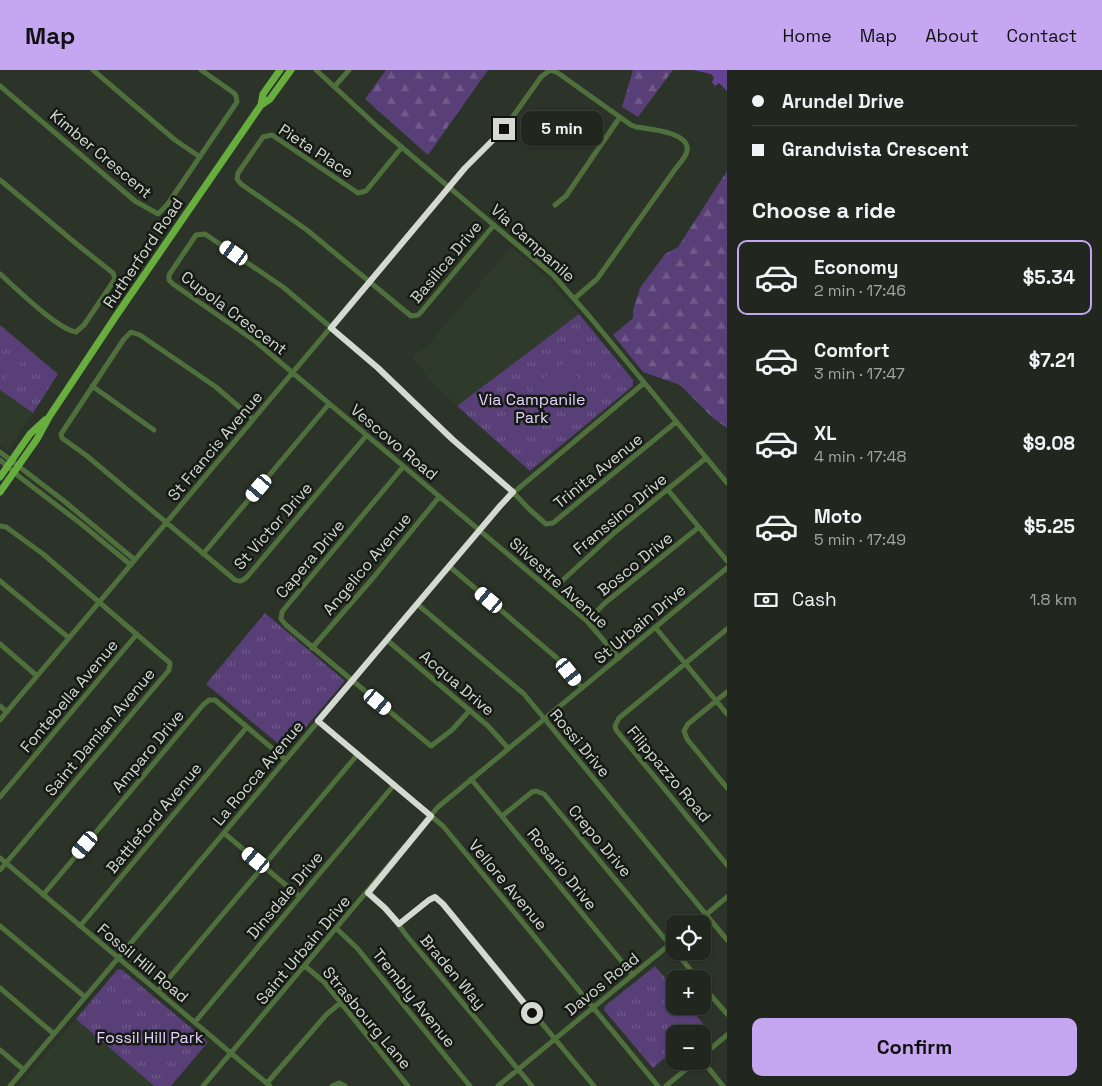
<!DOCTYPE html>
<meta charset="utf-8">
<style>
:root{--surface:#21261e;--page:#2d322b;--text:#f1f3f6;--muted:#a2a5a4;--line:#3e433c;--accent:#c5a7f1}
body{margin:0;font-family:"Space Grotesk",sans-serif;background:var(--page);color:var(--text);height:100vh;display:flex;flex-direction:column;font-size:19px;white-space:nowrap}
*{box-sizing:border-box;margin:0}
p{font-size:16px;color:var(--muted)}
.icon{flex:none;width:28px;height:28px;fill:none;stroke:currentColor;stroke-width:2;stroke-linecap:round;stroke-linejoin:round}
.map{position:relative;flex:1;overflow:hidden}
.details{display:flex;flex-direction:column;background:var(--surface);width:375px}
.details>*{flex:none}
.hud{display:grid;align-content:center;height:110px;padding:0 25px;background:var(--surface)}
.controls{position:absolute;left:666px;top:845px;display:grid;gap:10px}
.controls a{display:grid;place-items:center;width:45px;height:45px;border-radius:10px;background:var(--surface);box-shadow:0 1px 4px #0004,0 0 0 1px var(--line);font-size:25px}
.end{position:absolute;width:22px;height:22px;margin:-11px;border:6px solid #d4d9d2;background:#111;box-shadow:0 0 0 2px #111}
.from{border-radius:50%}
.bubble{position:absolute;height:35px;border-radius:10px;background:var(--surface);box-shadow:0 1px 4px #0004,0 0 0 1px var(--line);font-size:16px;font-weight:800;line-height:35px;text-align:center}
.car{position:absolute;width:15px;height:30px;margin:-15px -8px;border-radius:6px;box-shadow:0 0 4px 1px #0007;background:linear-gradient(#fff 24%,#345 0 40%,#fff 0 76%,#345 0 86%,#fff 0)}
.hud b{display:flex;align-items:center;gap:18px;height:48px;font-size:19px}
.hud b+b{border-top:1px solid var(--line)}
.hud i{width:12px;height:12px;background:var(--text)}
ul{padding:0;list-style:none}
li{display:flex;align-items:center;gap:15px;height:75px;margin:0 10px 8px;padding:0 15px;border:2px solid transparent;border-radius:10px}
li div{flex:1}
li b{display:block;font-size:19px}
li em{font-style:normal;font-weight:800}
li.on{border-color:var(--accent)}
li>.icon{width:45px;height:45px;stroke-width:1.5}
h2{padding:0 25px;font-size:22px;line-height:60px}
.pay{display:flex;align-items:center;gap:12px;height:55px;padding:0 25px;font-size:19px}
.pay p{margin-inline-start:auto}
.action{display:flex;gap:10px;margin-top:auto;padding:10px 25px}
.action a{flex:1;height:58px;border-radius:10px;background:var(--accent);color:#111;font-size:20px;font-weight:800;line-height:58px;text-align:center}
header{display:flex;align-items:center;gap:30px;box-sizing:border-box;height:70px;padding:0 25px;background:var(--accent);color:#111}
header strong{font-size:24px}
nav{display:flex;gap:28px;margin-inline-start:auto;font-size:18px}
main{display:flex;flex:1;min-height:0}
.map>svg:first-child{display:block}
</style>
<header>
<strong>Map</strong>
<nav><a>Home</a><a>Map</a><a>About</a><a>Contact</a></nav>
</header>
<main>
<div class="map">
<svg width="727" height="1016" viewBox="0 0 727 1016">
<defs>
<pattern id="forest-firs" width="22" height="20" patternUnits="userSpaceOnUse" patternTransform="scale(1.25)"><rect width="22" height="20" fill="#583f78"/><path d="M5 1l3.5 6h-7zM16 11l3.5 6h-7z" fill="#6f5a8a"/></pattern>
<pattern id="park-tufts" width="24" height="20" patternUnits="userSpaceOnUse" patternTransform="scale(1.25)"><rect width="24" height="20" fill="#583f78"/><path d="M3 7l-1-3M5 7V3M7 7l1-3M15 17l-1-3M17 17v-4M19 17l1-3" fill="none" stroke="#6f5a8a"/></pattern>
</defs>
<rect width="100%" height="100%" fill="#2c3328"/>
<!-- built -->
<path fill="#2f3b2a" d="M 511,177 L 549,210 L 579,244 L 457,336 L 432,312 L 412,287 L 428,275 Z
M 0,320 L 33,343 L 10,378 L 7,379 L 0,375 Z
M 76,949 L 154,1016 L 19,1016 Z"/>
<!-- forest -->
<path fill="url(#forest-firs)" d="M 386,0 L 488,0 L 428,85 L 365,29 Z
M 633,0 L 673,0 L 638,47 L 622,37 Z
M 727,101 L 727,358 L 714,349 L 680,315 L 643,302 L 613,265 L 633,248 L 633,240 L 640,218 L 665,184 L 678,177 Z"/>
<!-- park -->
<path fill="url(#park-tufts)" d="M 579,244 L 633,310 L 633,316 L 530,401 L 457,336 Z
M 0,255 L 58,304 L 33,343 L 0,320 Z
M 265,543 L 345,611 L 286,680 L 206,614 Z
M 655,896 L 675,920 L 675,936 L 689,936 L 704,955 L 694,964 L 675,964 L 675,979 L 653,998 L 604,940 L 605,936 Z
M 121,899 L 208,972 L 171,1016 L 154,1016 L 76,949 L 117,900 Z"/>
<!-- garden -->
<path fill="#583f78" d="M 566,291 L 585,318 L 550,344 L 531,318 Z
M 16,292 L 30,303 L 25,309 L 11,298 Z
M 10,301 L 23,311 L 18,318 L 5,307 Z
M 517,334 L 535,355 L 516,370 L 499,350 Z
M 107,936 L 121,949 L 114,957 L 100,945 Z
M 167,947 L 186,963 L 156,1000 L 137,985 Z"/>
<!-- water -->
<path fill="#664292" d="M 693,0 L 727,0 L 727,21 L 719,13 L 715,16 L 712,12 L 714,8 L 711,4 Z"/>
<g fill="none" stroke-linecap="round" stroke-linejoin="round">
<!-- minor -->
<path stroke="#4f703d" stroke-width="5" d="M 93,0 L 175,70 L 200,87
M 316,0 L 379,58 L 553,205 L 590,247 L 727,413
M 0,16 L 135,131 L 158,144 L 167,135 L 237,32 L 236,26 L 234,23 L 201,0
M 335,16 L 349,0
M 402,77 L 366,121 L 358,123 L 272,65 L 263,67 L 238,103 L 237,109 L 241,114 L 307,160 L 411,246 L 418,245 L 421,242 L 494,155
M 0,110 L 79,176 L 113,203 L 115,209 L 84,255 L 76,262 C 57,259 16,218 0,204
M 555,135 L 566,126 L 620,47
M 92,316 L 154,360
M 253,349 L 216,317 L 140,265 L 131,262 L 124,269 L 61,364 L 62,368 L 87,386 L 235,510 C 241,512 242,511 247,507 L 366,366
M 0,382 L 64,431 L 135,490
M 0,390 L 21,408 L 80,453 L 131,495
M 403,397 L 285,538 L 282,542 L 281,549 L 286,555 L 431,676 L 452,660 L 470,640
M 668,420 L 727,491
M 0,456 L 6,457 L 43,484 L 170,593 L 169,600 L 0,800
M 203,484 L 329,334
M 449,496 L 558,589 L 582,618
M 0,511 L 69,568
M 551,521 L 614,463 L 706,388
M 417,534 L 524,624 L 727,870
M 587,551 L 605,533 L 699,457
M 655,557 L 727,644
M 727,559 L 619,648 L 615,656 L 616,660 L 727,795
M 387,570 L 488,656 L 508,678
M 0,574 L 37,606
M 312,578 L 373,508 L 439,427
M 619,588 L 587,551 L 255,271 L 173,214 L 169,210 L 169,205 L 196,165 L 205,164 L 283,217 L 353,276 L 379,298 L 452,369 L 508,417 L 530,440 L 546,454 L 553,453 L 676,352
M 727,622 L 688,654 L 684,661 L 687,669 L 727,718
M 0,636 L 7,642
M 0,650 L 465,98 L 504,59 L 541,7 L 550,0 L 558,3 L 631,55 L 636,57 C 648,59 691,62 687,81 C 686,87 680,93 676,98 L 597,209 L 575,228
M 318,651 L 443,756 L 658,1016
M 471,709 L 633,905
M 0,727 L 137,564
M 502,746 L 532,722 L 536,721 L 544,724 L 675,881
M 224,763 L 300,827
M 0,788 L 270,1016
M 368,823 C 382,836 395,848 406,865 L 532,1016
M 43,825 L 203,635 L 209,630 L 215,630 L 286,690
M 399,854 L 429,830 L 435,827 L 443,834 L 594,1016
M 695,854 L 727,827
M 0,856 L 85,927
M 80,856 L 247,657
M 337,859 L 357,878 L 470,1016
M 675,881 L 698,909
M 305,896 L 324,912 L 408,1016
M 702,915 L 727,944
M 0,918 L 54,964
M 158,921 L 358,684
M 195,952 L 394,715
M 0,980 L 24,1000
M 702,986 L 727,965
M 702,990 L 723,1016
M 267,1013 L 326,945 L 340,933
M 10,1016 L 507,428 L 644,313
M 203,1016 L 438,737 L 727,498
M 332,1016 L 339,1013 L 345,1016
M 498,1016 L 675,870
M 666,1016 L 696,991"/>
<!-- major -->
<path stroke="#68ae3f" stroke-width="7" d="M 261,35 L 270,29 L 291,0
M 0,407 L 30,364 L 45,350
M 0,422 L 37,369 L 49,347 L 116,246 L 261,35 L 263,24 L 280,0"/>
</g>
<g fill="none" stroke-linecap="round" stroke-linejoin="round">
<!-- route -->
<path stroke="#d4d9d2" stroke-width="6" d="M 504,59 L 465,98 L 331,258 L 378,298 L 452,369 L 513,422 L 500,436 L 318,651 L 431,746 L 368,823 L 385,838 L 399,854 L 429,830 L 435,827 L 443,834 L 532,943"/>
</g>
<g text-anchor="middle" dominant-baseline="central" stroke-width="5" stroke-linejoin="round" paint-order="stroke">
<!-- street labels -->
<g font-size="16" fill="#d4d9d2" stroke="#161a15">
<text transform="translate(316 81) rotate(33)">Pieta Place</text>
<text transform="translate(101 84) rotate(40)">Kimber Crescent</text>
<text transform="translate(533 173) rotate(42)">Via Campanile</text>
<text transform="translate(143 183) rotate(-56)">Rutherford Road</text>
<text transform="translate(446 192) rotate(-50)">Basilica Drive</text>
<text transform="translate(234 243) rotate(37)">Cupola Crescent</text>
<text transform="translate(394 372) rotate(40)">Vescovo Road</text>
<text transform="translate(215 376) rotate(-50)">St Francis Avenue</text>
<text transform="translate(598 401) rotate(-39)">Trinita Avenue</text>
<text transform="translate(620 444) rotate(-40)">Franssino Drive</text>
<text transform="translate(273 456) rotate(-49)">St Victor Drive</text>
<text transform="translate(310 489) rotate(-50)">Capera Drive</text>
<text transform="translate(367 494) rotate(-50)">Angelico Avenue</text>
<text transform="translate(635 494) rotate(-39)">Bosco Drive</text>
<text transform="translate(559 513) rotate(42)">Silvestre Avenue</text>
<text transform="translate(640 554) rotate(-40)">St Urbain Drive</text>
<text transform="translate(457 613) rotate(40)">Acqua Drive</text>
<text transform="translate(69 626) rotate(-50)">Fontebella Avenue</text>
<text transform="translate(100 662) rotate(-50)">Saint Damian Avenue</text>
<text transform="translate(580 673) rotate(50)">Rossi Drive</text>
<text transform="translate(148 681) rotate(-50)">Amparo Drive</text>
<text transform="translate(258 703) rotate(-50)">La Rocca Avenue</text>
<text transform="translate(669 704) rotate(50)">Filippazzo Road</text>
<text transform="translate(154 748) rotate(-50)">Battleford Avenue</text>
<text transform="translate(600 771) rotate(50)">Crepo Drive</text>
<text transform="translate(562 799) rotate(51)">Rosario Drive</text>
<text transform="translate(508 815) rotate(50)">Vellore Avenue</text>
<text transform="translate(285 825) rotate(-50)">Dinsdale Drive</text>
<text transform="translate(303 880) rotate(-50)">Saint Urbain Drive</text>
<text transform="translate(143 893) rotate(40)">Fossil Hill Road</text>
<text transform="translate(453 902) rotate(50)">Braden Way</text>
<text transform="translate(602 914) rotate(-39)">Davos Road</text>
<text transform="translate(414 928) rotate(51)">Trembly Avenue</text>
<text transform="translate(367 948) rotate(50)">Strasbourg Lane</text>
</g>
<!-- park labels -->
<g font-size="16" fill="#e2d1fe" stroke="#161a15">
<text x="532" y="329">Via Campanile<tspan x="532" dy="18">Park</tspan></text>
<text x="150" y="967">Fossil Hill Park</text>
</g>
</g>
</svg>
<div class="controls">
<a><svg class="icon" aria-label="locate" viewBox="0 0 24 24"><circle cx="12" cy="12" r="6"/><path d="M12 2v4M12 18v4M2 12h4M18 12h4"/></svg></a>
<a>+</a>
<a>−</a>
</div>
<i class="end from" style="left:532px;top:943px"></i>
<i class="end" style="left:504px;top:59px"></i>
<div class="bubble" style="left:521px;top:41px;width:82px">5 min</div>
<i class="car" style="left:234px;top:183px;rotate:305deg"></i>
<i class="car" style="left:259px;top:418px;rotate:220deg"></i>
<i class="car" style="left:489px;top:530px;rotate:310deg"></i>
<i class="car" style="left:569px;top:602px;rotate:141deg"></i>
<i class="car" style="left:378px;top:632px;rotate:130deg"></i>
<i class="car" style="left:85px;top:775px;rotate:220deg"></i>
<i class="car" style="left:256px;top:790px;rotate:310deg"></i>
</div>
<section class="details">
<div class="hud">
<b><i class="from"></i>Arundel Drive</b>
<b><i></i>Grandvista Crescent</b>
</div>
<h2>Choose a ride</h2>
<ul>
<li class="on"><svg class="icon" aria-label="car" viewBox="0 0 24 24"><path d="M5 17H2v-5l4-1 3-4h7l3 4 3 1v5h-3M9 17h6M6 11h13"/><circle cx="7" cy="17" r="2"/><circle cx="17" cy="17" r="2"/></svg><div><b>Economy</b><p>2 min · 17:46</p></div><em>$5.34</em></li>
<li><svg class="icon" aria-label="car" viewBox="0 0 24 24"><path d="M5 17H2v-5l4-1 3-4h7l3 4 3 1v5h-3M9 17h6M6 11h13"/><circle cx="7" cy="17" r="2"/><circle cx="17" cy="17" r="2"/></svg><div><b>Comfort</b><p>3 min · 17:47</p></div><em>$7.21</em></li>
<li><svg class="icon" aria-label="car" viewBox="0 0 24 24"><path d="M5 17H2v-5l4-1 3-4h7l3 4 3 1v5h-3M9 17h6M6 11h13"/><circle cx="7" cy="17" r="2"/><circle cx="17" cy="17" r="2"/></svg><div><b>XL</b><p>4 min · 17:48</p></div><em>$9.08</em></li>
<li><svg class="icon" aria-label="car" viewBox="0 0 24 24"><path d="M5 17H2v-5l4-1 3-4h7l3 4 3 1v5h-3M9 17h6M6 11h13"/><circle cx="7" cy="17" r="2"/><circle cx="17" cy="17" r="2"/></svg><div><b>Moto</b><p>5 min · 17:49</p></div><em>$5.25</em></li>
</ul>
<div class="pay"><svg class="icon" aria-label="cash" viewBox="0 0 24 24"><path d="M3 7h18v10H3z"/><circle cx="12" cy="12" r="2"/></svg>Cash<p>1.8 km</p></div>
<div class="action"><a>Confirm</a></div>
</section>
</main>
